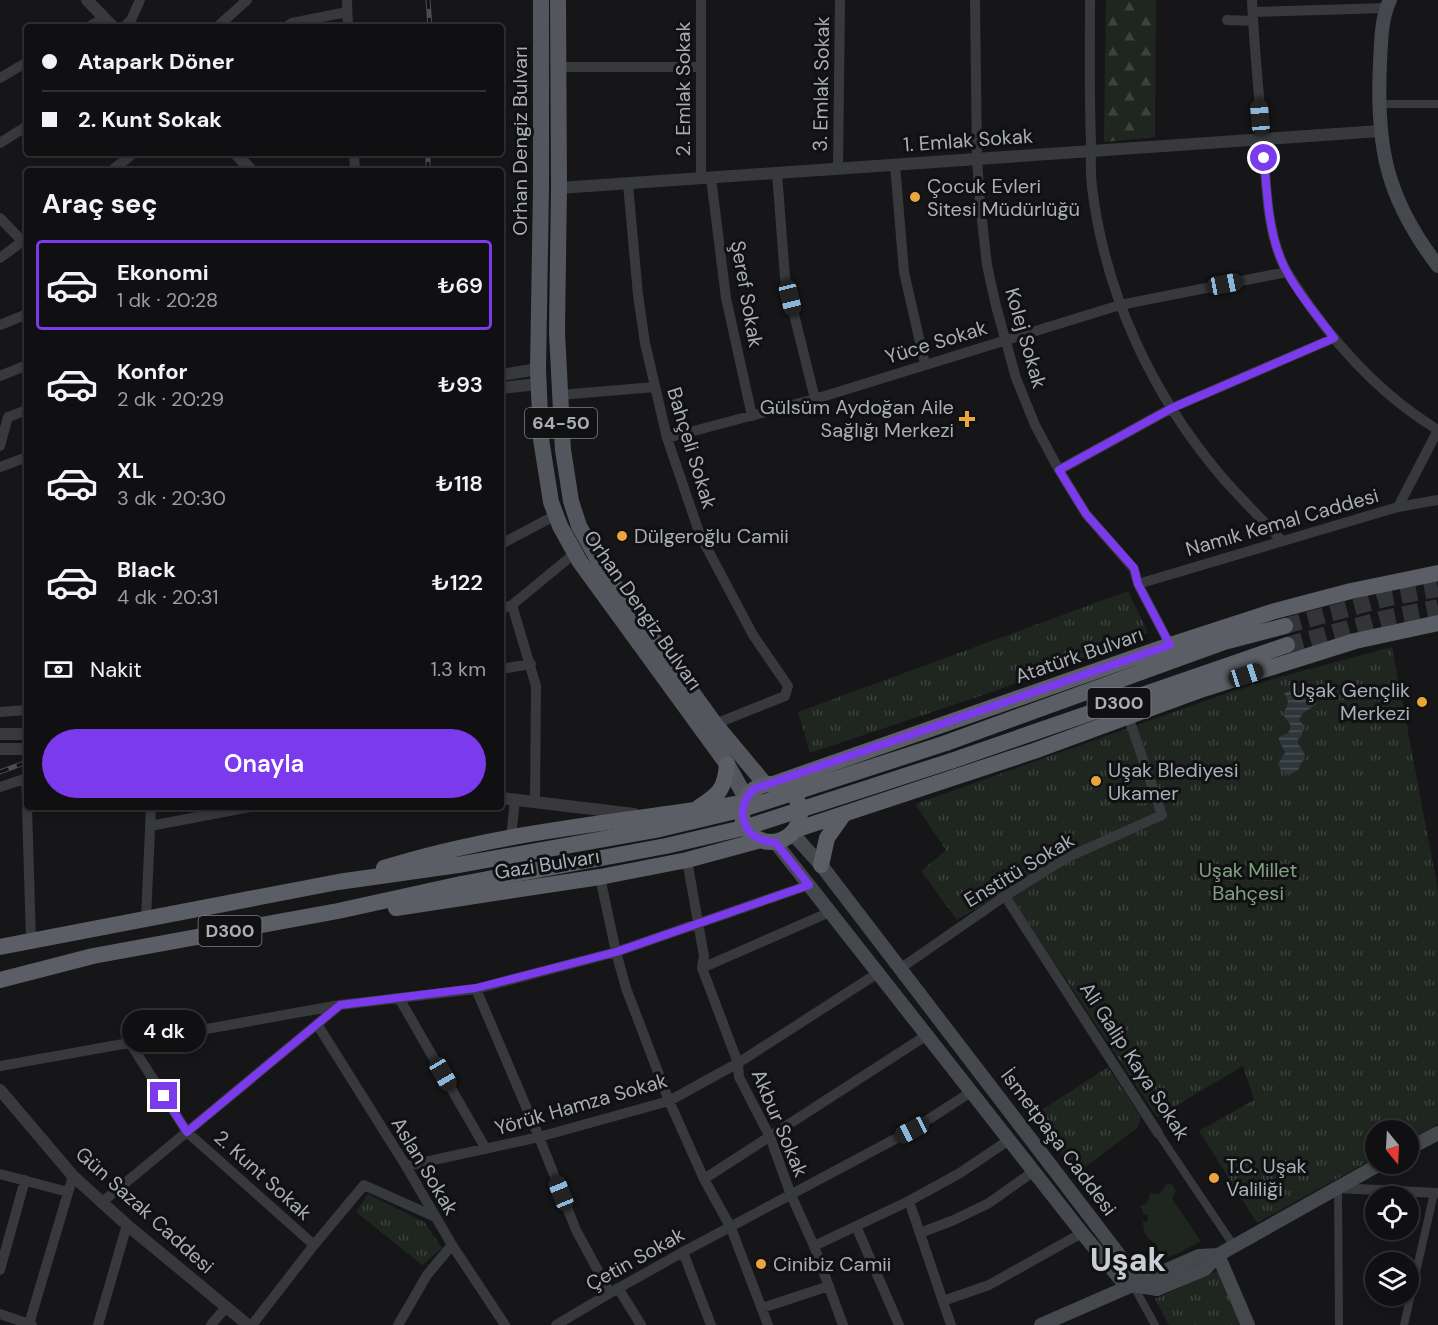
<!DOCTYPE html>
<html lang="tr">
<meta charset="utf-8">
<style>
:root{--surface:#101012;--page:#1e1e20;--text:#f1f3f6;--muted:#9c9d9f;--line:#303032;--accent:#7c3aed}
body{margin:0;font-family:"DM Sans",sans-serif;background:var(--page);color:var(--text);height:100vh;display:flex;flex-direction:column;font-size:22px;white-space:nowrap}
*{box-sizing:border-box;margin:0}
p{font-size:20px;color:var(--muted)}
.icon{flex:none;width:33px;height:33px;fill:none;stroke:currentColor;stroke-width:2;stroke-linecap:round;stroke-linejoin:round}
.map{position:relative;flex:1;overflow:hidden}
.panel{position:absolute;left:24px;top:168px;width:480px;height:642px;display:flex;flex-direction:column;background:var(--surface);border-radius:6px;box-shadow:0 3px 9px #0003,0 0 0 2px var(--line)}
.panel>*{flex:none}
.top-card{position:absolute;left:24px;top:24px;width:480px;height:132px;border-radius:6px;box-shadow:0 3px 9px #0003,0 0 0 2px var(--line);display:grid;align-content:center;height:132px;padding:0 18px;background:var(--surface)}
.needle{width:39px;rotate:162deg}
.buttons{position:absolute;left:1365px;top:1120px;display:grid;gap:12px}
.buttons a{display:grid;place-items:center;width:54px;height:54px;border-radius:50%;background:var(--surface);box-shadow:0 3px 9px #0003,0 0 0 2px var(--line);font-size:30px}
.end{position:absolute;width:27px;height:27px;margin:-14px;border:8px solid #7c3aed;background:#fff;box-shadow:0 0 0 3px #fff}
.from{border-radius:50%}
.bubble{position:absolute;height:42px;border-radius:21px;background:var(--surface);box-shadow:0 3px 9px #0003,0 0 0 2px var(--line);font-size:20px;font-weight:600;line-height:42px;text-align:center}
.car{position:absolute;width:18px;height:36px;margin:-18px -9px;border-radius:8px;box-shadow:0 0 4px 2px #0007;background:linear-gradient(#222 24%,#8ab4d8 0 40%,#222 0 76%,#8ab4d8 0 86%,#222 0)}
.top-card b{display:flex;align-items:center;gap:21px;height:57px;font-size:22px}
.top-card b+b{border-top:2px solid var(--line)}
.top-card i{width:15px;height:15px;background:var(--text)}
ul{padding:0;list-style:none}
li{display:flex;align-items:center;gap:18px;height:90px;margin:0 12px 9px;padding:0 6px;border:3px solid transparent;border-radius:6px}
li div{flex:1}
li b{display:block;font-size:22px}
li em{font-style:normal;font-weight:600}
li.selected{border-color:var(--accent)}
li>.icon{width:54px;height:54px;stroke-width:1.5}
h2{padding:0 18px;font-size:27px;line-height:72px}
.pay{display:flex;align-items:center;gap:15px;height:66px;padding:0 18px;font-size:22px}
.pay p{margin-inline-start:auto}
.action{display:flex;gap:12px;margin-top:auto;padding:12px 18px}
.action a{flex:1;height:69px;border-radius:36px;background:var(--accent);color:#fff;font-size:24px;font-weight:600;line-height:69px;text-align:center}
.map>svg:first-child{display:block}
</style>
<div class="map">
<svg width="1438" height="1325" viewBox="0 0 1438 1325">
<defs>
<pattern id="grass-tufts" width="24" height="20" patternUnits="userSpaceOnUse" patternTransform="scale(1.5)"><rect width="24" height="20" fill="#1e261f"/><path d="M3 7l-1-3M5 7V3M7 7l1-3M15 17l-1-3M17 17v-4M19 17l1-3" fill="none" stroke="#3c433d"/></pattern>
<pattern id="forest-firs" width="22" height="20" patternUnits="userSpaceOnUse" patternTransform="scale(1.5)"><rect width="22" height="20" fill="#1e261f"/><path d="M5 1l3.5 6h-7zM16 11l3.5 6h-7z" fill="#3c433d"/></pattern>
<pattern id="water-rules" width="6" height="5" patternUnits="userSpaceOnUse" patternTransform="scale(1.5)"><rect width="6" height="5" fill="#2d363b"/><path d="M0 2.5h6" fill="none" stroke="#495155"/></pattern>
</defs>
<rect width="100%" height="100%" fill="#161618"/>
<!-- grass -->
<path fill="url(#grass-tufts)" d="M 1128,591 L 1148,633 L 995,691 L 810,753 L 798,712 Z
M 1392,647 L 1438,890 L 1438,1124 L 1409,1140 L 1408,1131 L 1376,1131 L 1375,1158 L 1257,1223 L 1199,1131 L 1254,1100 L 1243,1066 L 1157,1117 L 1007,890 L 957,920 L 921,871 L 946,850 L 915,804 L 1247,686 Z
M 1108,1067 L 1141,1117 L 1138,1127 L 1076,1174 L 1034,1115 Z
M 368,1194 L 424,1222 L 442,1248 L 422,1265 L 356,1212 Z
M 1218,1270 L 1243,1325 L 1169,1325 L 1155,1299 Z"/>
<!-- forest -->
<path fill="url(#forest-firs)" d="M 1106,0 L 1156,0 L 1155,137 L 1104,142 Z"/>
<!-- garden -->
<path fill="#1e261f" d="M 1170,1184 L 1173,1185 L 1176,1191 L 1172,1199 L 1201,1241 L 1175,1255 L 1162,1258 L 1155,1243 C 1146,1238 1143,1232 1143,1221 L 1147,1222 L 1148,1215 L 1144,1215 L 1140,1206 L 1147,1203 L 1150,1193 L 1160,1194 L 1166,1185 Z"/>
<!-- water -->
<path fill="url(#water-rules)" d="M 1292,689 L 1304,693 L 1306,697 L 1312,695 L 1317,704 L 1303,713 L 1299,720 L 1303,725 L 1302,736 L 1298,739 L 1298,743 L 1305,755 L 1298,770 L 1289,775 L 1282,772 L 1278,764 L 1285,753 L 1279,740 L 1279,737 L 1288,733 C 1294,723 1287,722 1283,714 C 1287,706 1291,702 1284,694 Z"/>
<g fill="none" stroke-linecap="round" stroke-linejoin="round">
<!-- trunk-tunnel -->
<path stroke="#333438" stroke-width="16" stroke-dasharray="16 8" stroke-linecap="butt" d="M 1285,626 L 1385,599 L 1438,589
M 1287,645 L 1385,618 L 1438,607"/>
<!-- pedestrian -->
<path stroke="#37393d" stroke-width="8" d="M 1378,104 L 1438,104
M 1158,1133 L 1234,1246
M 1338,1188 L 1339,1325
M 1133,1285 L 1155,1325
M 1404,1325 L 1434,1193"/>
<!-- minor -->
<path stroke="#37393d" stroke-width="10" d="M 347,0 L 348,27
M 975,0 L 977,159 L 980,203 L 987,265 L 996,306 L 1016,378 L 1035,425 L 1059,470 L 1086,514 L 1134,569 L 1138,584 L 1170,645
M 1090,0 C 1090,47 1089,94 1091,141 C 1091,156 1090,172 1092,187 C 1105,294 1152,395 1222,477 C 1241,499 1262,519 1281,540
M 1252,0 C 1254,47 1259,94 1263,141 C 1266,180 1266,225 1282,262 C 1289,278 1301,293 1311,308 C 1346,357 1387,399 1438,430
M 1253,12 L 1386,8
M 1227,20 L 1253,21
M 88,27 L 104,18
M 124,27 L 131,20 L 140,0
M 217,27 L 247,0
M 286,27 L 292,23 L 347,12
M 558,67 L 701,67
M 0,78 L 27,62
M 0,143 L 27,126
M 354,153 L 355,171
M 895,165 L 904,272 L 925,364
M 838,169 L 840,0
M 111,171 L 134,153
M 777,173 L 785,278 L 815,399
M 701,178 L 701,0
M 711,178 L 726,298 L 752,416
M 628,184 L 638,295 L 645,343 L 667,438 L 700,535 L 753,635 L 788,686 L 785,696 L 715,724
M 0,218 L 22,241 L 27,243
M 0,258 L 27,238
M 0,325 L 27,314
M 0,376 L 27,365
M 560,395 L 655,387
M 667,438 L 815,399 L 1120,305 L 1287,272
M 0,446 L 8,417 L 27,410
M 0,467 L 27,457
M 1059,470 L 1172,408 L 1334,338
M 1398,507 L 1438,430
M 501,544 L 556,515
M 1138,584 L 1398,507 L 1438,500
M 512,605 L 536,686 L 535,802
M 501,609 L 512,605 L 575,553
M 501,669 L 531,664
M 0,712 L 27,710
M 26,778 L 27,799
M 0,787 L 27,778
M 27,807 L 31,941
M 150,826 L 250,807
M 511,837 L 515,800
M 687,860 L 704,956 L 702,968 L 738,1063 L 739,1077 L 770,1137 L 791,1195 L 814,1246 L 843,1325
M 600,877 L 616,952 L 626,988 L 669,1101 L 704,1179 L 731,1228 L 768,1325
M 1005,896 L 1158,1133
M 146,919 L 151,807
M 702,968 L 830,912
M 901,968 L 1005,896 L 1066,858 L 1162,815 L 1128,716
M 476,989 L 539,1137 L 576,1230 L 610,1293
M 399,998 L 486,1149
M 317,1024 L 406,1166 L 452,1245 L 505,1325
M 130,1043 L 187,1132 L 314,1245
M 0,1066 L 340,1005 L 476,989 L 616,952 L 809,885
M 406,1166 L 539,1137 L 669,1101 L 738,1063 L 878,973
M 0,1174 L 68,1192
M 704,1179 L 927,1035
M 1338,1188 L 1438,1193
M 909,1201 L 951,1325
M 101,1203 L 339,1006
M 856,1226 L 899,1325
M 920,1233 L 954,1220 L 989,1203 L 1034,1171
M 814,1246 L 909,1201 L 960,1173 L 1009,1140
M 683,1252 L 711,1325
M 0,1270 L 25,1180
M 618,1288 L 641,1325
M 943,1301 L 989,1285 L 1082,1233
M 762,1308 L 829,1286
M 0,1314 L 32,1325
M 29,1324 L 73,1176
M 98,1325 L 127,1225
M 211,1325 L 226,1307
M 252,1325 L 314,1245 L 364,1185 L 433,1216
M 398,1325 L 427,1275 L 452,1245
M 556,1325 L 610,1293 L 683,1252 L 912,1130 L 971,1092"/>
<!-- tertiary -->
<path stroke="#37393d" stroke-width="12" d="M 87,0 L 113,27
M 235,153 L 252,171
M 559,188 L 1380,131
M 501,375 L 538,369
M 501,388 L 538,384
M 0,734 L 27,734
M 0,749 L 27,749
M 501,798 L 634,814
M 0,1090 L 73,1176 L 127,1225 L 248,1325"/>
<!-- secondary -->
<path stroke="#45484d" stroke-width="14" d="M 1390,0 C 1381,18 1381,43 1380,63 C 1376,147 1386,198 1438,266
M 792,833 L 821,865 L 1133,1273 L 1133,1285
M 775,842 L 1082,1233 L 1121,1280 L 1133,1285 L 1157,1289 L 1205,1269 L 1218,1255 L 1380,1164
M 1408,1149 L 1438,1133
M 1218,1255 L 1248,1325
M 1041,1325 L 1199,1256 L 1218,1255"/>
<!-- primary -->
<path stroke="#53565c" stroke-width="16" d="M 541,0 L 541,189 L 538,369 L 541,439 L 551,502 L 560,526 L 580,562 L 727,764 L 746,798
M 558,0 L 559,188 L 557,332 L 563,450 L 571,501 L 579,526 L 605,572 L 715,724 L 765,784"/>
<!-- trunk -->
<path stroke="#5c5e65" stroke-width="16" d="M 946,743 L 1224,642 L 1285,626
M 951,761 L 1287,645
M742 813a29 29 0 1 1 58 0a29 29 0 1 1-58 0Z
M 773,784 L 1170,645 L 1275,611 L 1351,591 L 1438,573
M 698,808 C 719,794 725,790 727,764
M 795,830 L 1034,751 L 1203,689 L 1355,641 L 1438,623
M 821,865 L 827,838 L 844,814
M 384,868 C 498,832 619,822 736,804
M 396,908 L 600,877 L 687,860 L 761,840
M 0,947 L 338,882 L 458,865
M 0,980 L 93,956 L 338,911 L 461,884"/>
<!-- rail casing -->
<g stroke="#4a4d52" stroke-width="5">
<path id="rail" d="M 428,0 L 430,27
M 428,171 L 428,153
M 0,772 L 27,762"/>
</g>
<!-- rail -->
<use href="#rail" stroke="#111113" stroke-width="3" stroke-dasharray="9" stroke-linecap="butt"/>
<!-- trunk-bridge -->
<path stroke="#5c5e65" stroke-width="16" d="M 458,865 L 660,829 L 740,810 L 946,743
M 461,884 L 666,846 L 747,827 L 951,761"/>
</g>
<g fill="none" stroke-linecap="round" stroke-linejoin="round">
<!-- route -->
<path stroke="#7c3aed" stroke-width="8" d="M 164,1096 L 187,1132 L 340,1005 L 476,988 L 616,952 L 809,885 L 775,842 C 744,843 732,809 754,789 L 1170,645 L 1138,584 L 1134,568 L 1086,514 L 1059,470 L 1172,408 L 1334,338 C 1316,314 1294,289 1282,262 C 1268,230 1267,192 1264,158"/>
</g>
<!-- markers -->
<g fill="#eaa63c" stroke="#111113" stroke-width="2">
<circle cx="915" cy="197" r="6"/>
<path d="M964 410h6v6h6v6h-6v6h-6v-6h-6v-6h6z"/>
<circle cx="622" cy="536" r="6"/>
<circle cx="1422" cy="702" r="6"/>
<circle cx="1096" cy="781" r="6"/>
<circle cx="1214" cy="1178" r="6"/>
<circle cx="761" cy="1264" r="6"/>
</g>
<g text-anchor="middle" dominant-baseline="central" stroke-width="6" stroke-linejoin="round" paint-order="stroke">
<!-- shield labels -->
<g fill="#111113" stroke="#7b7f86" stroke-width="1.5">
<rect x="525" y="408" width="72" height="30" rx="4.5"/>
<rect x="1087.5" y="688" width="63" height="30" rx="4.5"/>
<rect x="198.5" y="916" width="63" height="30" rx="4.5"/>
</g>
<g font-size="18" font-weight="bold" fill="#a9aeb7">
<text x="561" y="423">64-50</text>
<text x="1119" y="703">D300</text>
<text x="230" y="931">D300</text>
</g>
<!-- street labels -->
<g font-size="20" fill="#a9aeb7" stroke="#111113">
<text transform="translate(821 84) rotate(-89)">3. Emlak Sokak</text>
<text transform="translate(683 89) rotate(-90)">2. Emlak Sokak</text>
<text transform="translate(968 140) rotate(-4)">1. Emlak Sokak</text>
<text transform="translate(520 141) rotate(-90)">Orhan Dengiz Bulvarı</text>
<text transform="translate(747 294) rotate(80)">Şeref Sokak</text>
<text transform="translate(1026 338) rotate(74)">Kolej Sokak</text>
<text transform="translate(936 342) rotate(-17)">Yüce Sokak</text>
<text transform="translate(692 448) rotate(73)">Bahçeli Sokak</text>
<text transform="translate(1282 522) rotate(-16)">Namık Kemal Caddesi</text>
<text transform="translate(643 610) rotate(55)">Orhan Dengiz Bulvarı</text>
<text transform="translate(1079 655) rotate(-19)">Atatürk Bulvarı</text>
<text transform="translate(547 864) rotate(-9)">Gazi Bulvarı</text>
<text transform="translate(1019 870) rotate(-31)">Enstitü Sokak</text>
<text transform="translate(1135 1061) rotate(57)">Ali Galip Kaya Sokak</text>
<text transform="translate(581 1104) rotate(-16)">Yörük Hamza Sokak</text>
<text transform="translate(780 1123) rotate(67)">Akbur Sokak</text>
<text transform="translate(1059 1142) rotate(53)">İsmetpaşa Caddesi</text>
<text transform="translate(425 1166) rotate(59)">Aslan Sokak</text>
<text transform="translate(263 1175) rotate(42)">2. Kunt Sokak</text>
<text transform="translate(145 1210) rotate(42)">Gün Sazak Caddesi</text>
<text transform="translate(635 1259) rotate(-29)">Çetin Sokak</text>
</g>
<!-- poi labels -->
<g font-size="20" fill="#a9aeb7" stroke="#111113" text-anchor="start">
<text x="927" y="186">Çocuk Evleri<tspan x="927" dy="23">Sitesi Müdürlüğü</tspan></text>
<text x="954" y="407" text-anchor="end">Gülsüm Aydoğan Aile<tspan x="954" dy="23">Sağlığı Merkezi</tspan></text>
<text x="634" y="536">Dülgeroğlu Camii</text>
<text x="1410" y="690" text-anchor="end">Uşak Gençlik<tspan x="1410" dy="23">Merkezi</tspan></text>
<text x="1108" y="770">Uşak Blediyesi<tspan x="1108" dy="23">Ukamer</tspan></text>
<text x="1226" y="1166">T.C. Uşak<tspan x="1226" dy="23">Valiliği</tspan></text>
<text x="773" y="1264">Cinibiz Camii</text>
</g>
<!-- park labels -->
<g font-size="20" fill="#81a281" stroke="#111113">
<text x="1248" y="870">Uşak Millet<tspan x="1248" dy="23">Bahçesi</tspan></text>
</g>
<!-- town labels -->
<g font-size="32" font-weight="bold" fill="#cacdd4" stroke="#111113">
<text x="1128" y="1260">Uşak</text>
</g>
</g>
</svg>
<div class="buttons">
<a><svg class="needle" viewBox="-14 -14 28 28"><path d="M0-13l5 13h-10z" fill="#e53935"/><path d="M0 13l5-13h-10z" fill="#9c9d9f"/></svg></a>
<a><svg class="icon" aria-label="locate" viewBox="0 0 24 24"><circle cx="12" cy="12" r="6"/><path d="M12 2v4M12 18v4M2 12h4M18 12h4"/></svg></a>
<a><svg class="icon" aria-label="layers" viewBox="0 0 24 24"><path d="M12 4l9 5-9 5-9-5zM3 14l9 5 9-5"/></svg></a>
</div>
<i class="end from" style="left:1264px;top:158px"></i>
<i class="end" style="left:164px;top:1096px"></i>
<div class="bubble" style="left:122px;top:1010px;width:84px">4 dk</div>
<i class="car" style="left:1260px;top:117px;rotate:355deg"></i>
<i class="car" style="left:1225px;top:284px;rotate:79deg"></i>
<i class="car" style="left:790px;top:298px;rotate:166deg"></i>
<i class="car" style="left:1246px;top:675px;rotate:72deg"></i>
<i class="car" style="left:443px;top:1074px;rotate:150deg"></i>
<i class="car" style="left:912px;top:1130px;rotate:242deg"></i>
<i class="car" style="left:561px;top:1193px;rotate:338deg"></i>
<div class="top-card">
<b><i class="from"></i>Atapark Döner</b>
<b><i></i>2. Kunt Sokak</b>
</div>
<section class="panel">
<h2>Araç seç</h2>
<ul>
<li class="selected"><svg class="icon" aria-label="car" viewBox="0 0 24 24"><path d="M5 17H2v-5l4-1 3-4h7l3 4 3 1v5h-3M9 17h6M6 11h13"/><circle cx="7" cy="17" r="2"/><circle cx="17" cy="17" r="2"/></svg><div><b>Ekonomi</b><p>1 dk · 20:28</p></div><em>₺69</em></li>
<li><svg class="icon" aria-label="car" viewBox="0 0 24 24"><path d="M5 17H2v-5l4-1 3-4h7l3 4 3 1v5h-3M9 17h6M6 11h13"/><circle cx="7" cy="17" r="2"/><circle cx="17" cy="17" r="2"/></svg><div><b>Konfor</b><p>2 dk · 20:29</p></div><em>₺93</em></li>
<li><svg class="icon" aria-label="car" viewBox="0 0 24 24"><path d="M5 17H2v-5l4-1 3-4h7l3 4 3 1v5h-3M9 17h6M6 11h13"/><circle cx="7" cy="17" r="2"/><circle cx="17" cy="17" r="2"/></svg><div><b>XL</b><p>3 dk · 20:30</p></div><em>₺118</em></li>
<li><svg class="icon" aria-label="car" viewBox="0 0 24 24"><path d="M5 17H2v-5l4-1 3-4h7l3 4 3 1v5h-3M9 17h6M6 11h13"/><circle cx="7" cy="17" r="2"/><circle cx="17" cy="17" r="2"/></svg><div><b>Black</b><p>4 dk · 20:31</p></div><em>₺122</em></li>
</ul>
<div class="pay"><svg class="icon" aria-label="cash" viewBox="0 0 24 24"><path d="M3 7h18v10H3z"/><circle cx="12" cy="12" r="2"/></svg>Nakit<p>1.3 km</p></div>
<div class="action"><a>Onayla</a></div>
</section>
</div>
